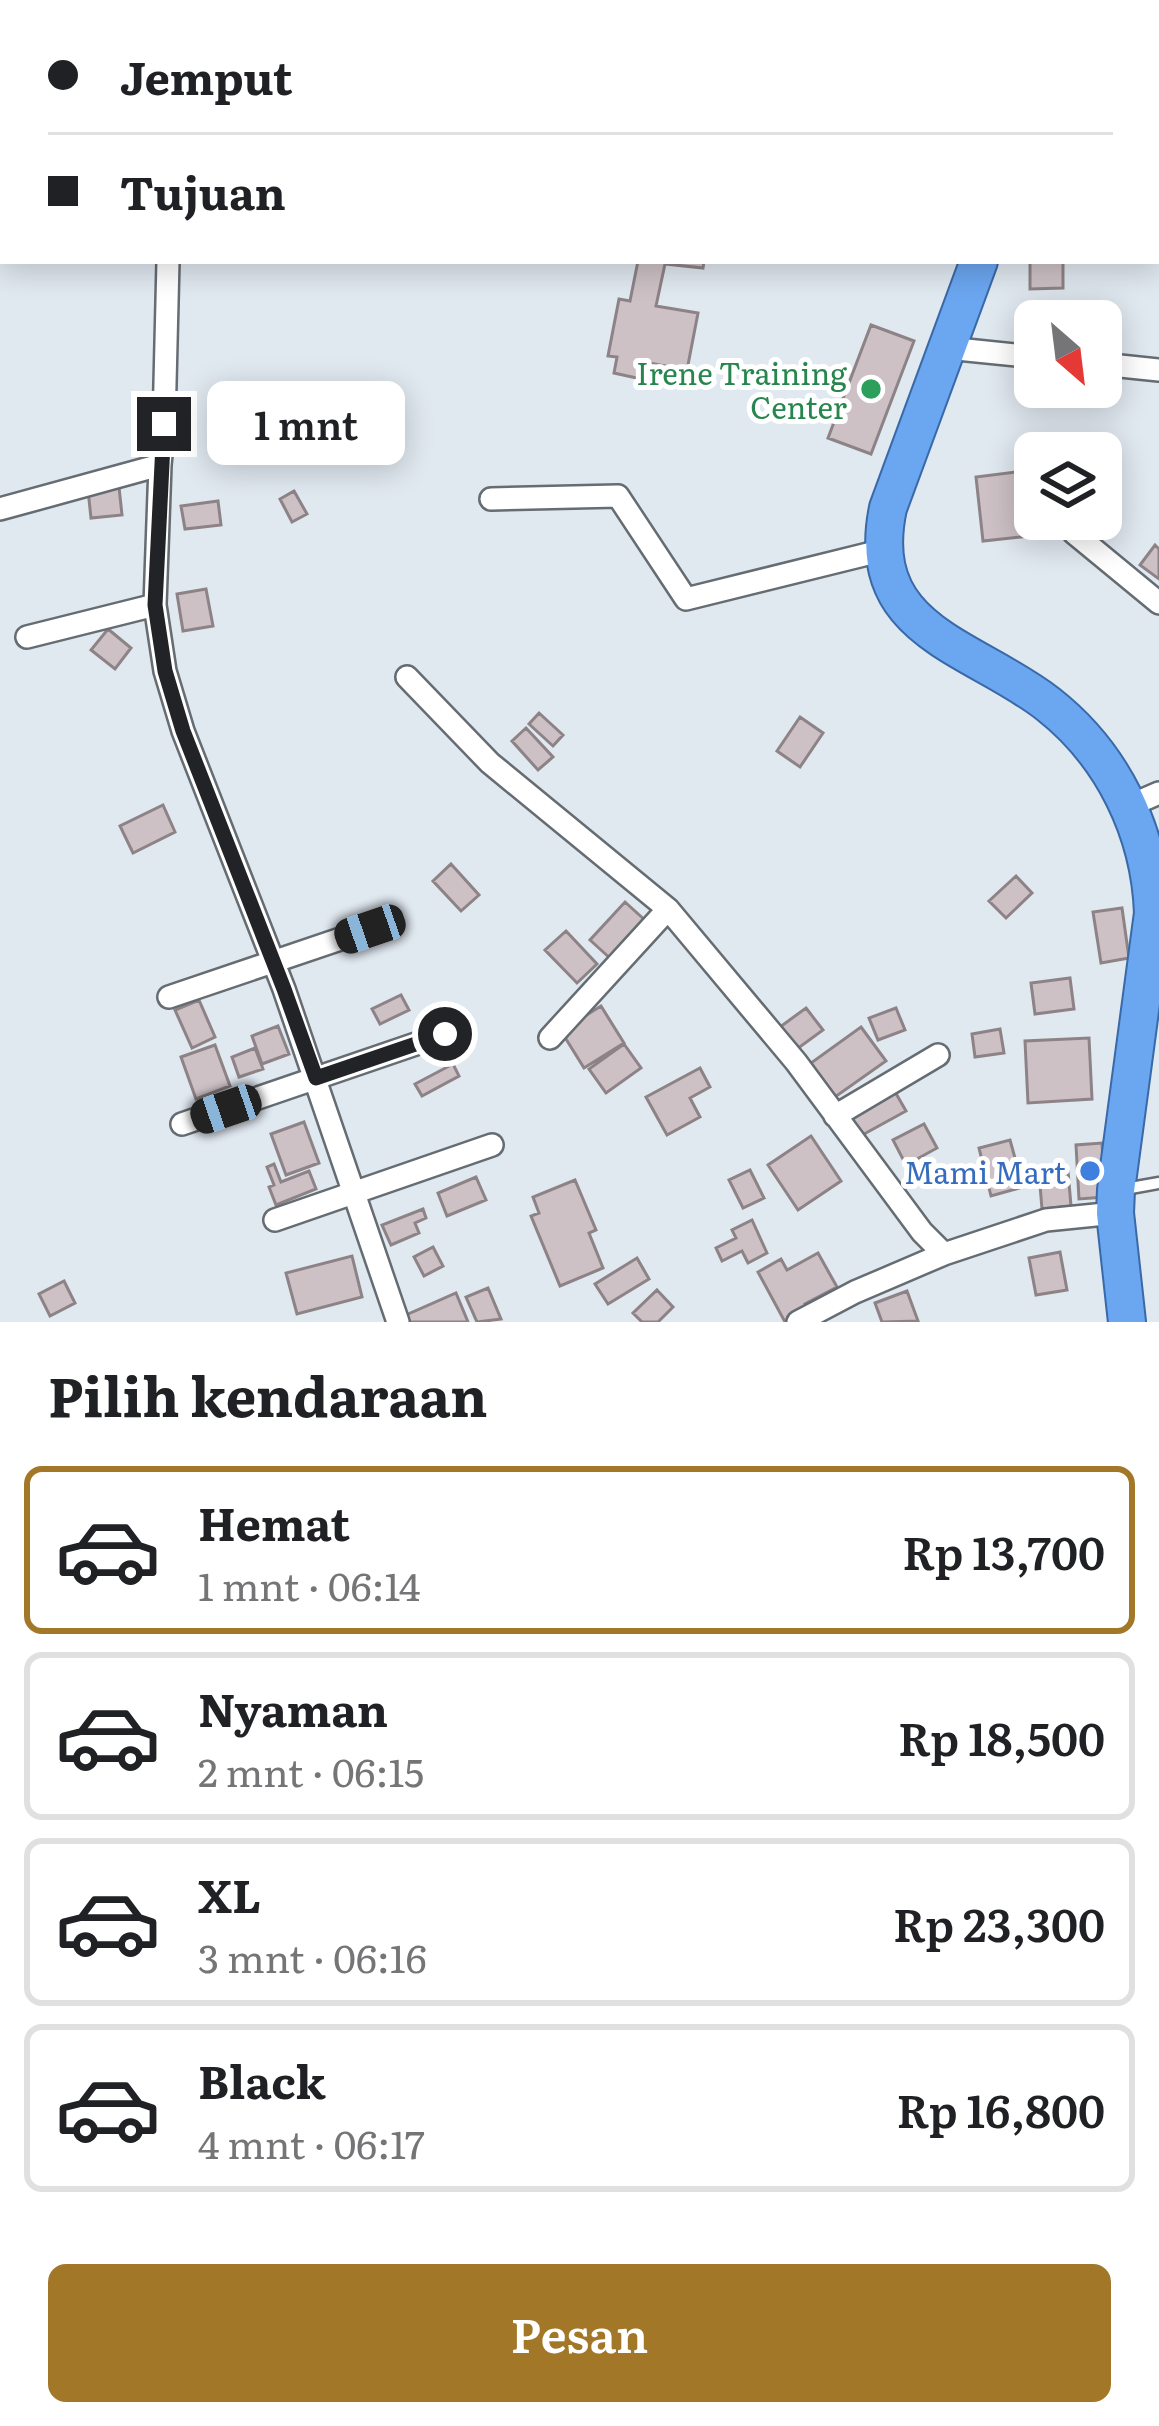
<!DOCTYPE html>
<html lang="id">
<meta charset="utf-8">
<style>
:root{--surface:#fff;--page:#f6f6f6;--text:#202124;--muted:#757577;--line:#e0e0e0;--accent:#a37728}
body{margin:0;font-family:Literata,serif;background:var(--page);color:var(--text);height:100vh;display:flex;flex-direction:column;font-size:45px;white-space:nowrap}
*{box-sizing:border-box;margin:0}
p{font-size:39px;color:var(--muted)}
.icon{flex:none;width:66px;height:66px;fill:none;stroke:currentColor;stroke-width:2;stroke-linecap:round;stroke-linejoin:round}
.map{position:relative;height:1322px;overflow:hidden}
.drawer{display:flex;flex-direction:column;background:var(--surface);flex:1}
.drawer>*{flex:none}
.banner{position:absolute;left:0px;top:0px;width:1161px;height:264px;box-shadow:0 6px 30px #0003;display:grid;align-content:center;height:264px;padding:0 48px;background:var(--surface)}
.needle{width:78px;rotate:152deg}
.tools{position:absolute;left:1014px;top:300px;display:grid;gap:24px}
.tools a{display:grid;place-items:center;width:108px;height:108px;border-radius:18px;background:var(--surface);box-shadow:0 6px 30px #0003;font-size:60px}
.end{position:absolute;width:54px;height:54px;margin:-27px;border:15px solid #212326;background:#fff;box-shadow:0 0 0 6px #fff}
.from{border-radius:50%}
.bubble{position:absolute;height:84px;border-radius:18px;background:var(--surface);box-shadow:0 6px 30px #0003;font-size:39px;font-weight:600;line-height:84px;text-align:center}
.car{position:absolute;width:36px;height:72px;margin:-36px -18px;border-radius:15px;box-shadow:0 0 9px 3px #0007;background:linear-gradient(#222 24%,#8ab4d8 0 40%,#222 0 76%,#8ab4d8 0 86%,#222 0)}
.banner b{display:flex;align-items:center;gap:42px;height:114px;font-size:45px}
.banner b+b{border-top:3px solid var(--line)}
.banner i{width:30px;height:30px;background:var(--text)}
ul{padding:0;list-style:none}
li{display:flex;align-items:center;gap:36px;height:168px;margin:0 24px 18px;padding:0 24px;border:6px solid var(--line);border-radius:18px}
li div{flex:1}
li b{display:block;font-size:45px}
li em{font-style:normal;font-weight:600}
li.selected{border-color:var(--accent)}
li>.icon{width:108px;height:108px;stroke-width:1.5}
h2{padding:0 48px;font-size:54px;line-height:144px}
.primary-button{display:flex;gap:24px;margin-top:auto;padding:24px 48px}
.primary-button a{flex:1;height:138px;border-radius:18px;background:var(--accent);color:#fff;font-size:48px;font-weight:600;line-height:138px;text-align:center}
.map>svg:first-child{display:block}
</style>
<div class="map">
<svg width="1159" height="1322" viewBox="0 0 1159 1322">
<rect width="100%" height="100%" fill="#e0e8f0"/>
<!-- building -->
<path fill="#cdc1c5" stroke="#8d8386" stroke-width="3" d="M 638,261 L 704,261 L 703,268 L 665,264 L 656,306 L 698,313 L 687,370 L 644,362 L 641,379 L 614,373 L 617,357 L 608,356 L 619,299 L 630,301 Z
M 1030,261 L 1063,261 L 1063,288 L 1030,289 Z
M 871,325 L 914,341 L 871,454 L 828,438 Z
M 1023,471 L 1031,536 L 983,541 L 976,477 Z
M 119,487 L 122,515 L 91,518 L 88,490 Z
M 294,491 L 307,514 L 292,522 L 280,499 Z
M 218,501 L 221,525 L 185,529 L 181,506 Z
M 1155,545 L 1159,549 L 1159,579 L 1140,565 Z
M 206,589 L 213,626 L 183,631 L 177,594 Z
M 108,629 L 131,648 L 115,669 L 91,650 Z
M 539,713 L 563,735 L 553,746 L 529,724 Z
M 800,717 L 823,733 L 800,767 L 777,751 Z
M 526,728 L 553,757 L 538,770 L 512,741 Z
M 163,805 L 175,832 L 133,853 L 120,826 Z
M 451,864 L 479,895 L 461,911 L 433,881 Z
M 1016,876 L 1032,893 L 1006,918 L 989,901 Z
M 625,902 L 647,922 L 612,960 L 590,940 Z
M 1122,908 L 1129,958 L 1101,963 L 1093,912 Z
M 566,931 L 597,964 L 577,983 L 545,950 Z
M 1070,978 L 1074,1009 L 1035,1014 L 1031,983 Z
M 401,995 L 409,1010 L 380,1024 L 372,1009 Z
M 199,1000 L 215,1037 L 192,1048 L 175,1010 Z
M 601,1006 L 624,1043 L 584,1068 L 561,1031 Z
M 806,1008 L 823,1030 L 797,1049 L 780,1027 Z
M 896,1008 L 905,1030 L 878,1040 L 869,1018 Z
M 278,1026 L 289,1054 L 262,1064 L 252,1036 Z
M 861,1027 L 886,1061 L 835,1097 L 811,1063 Z
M 1000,1029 L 1004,1053 L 975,1057 L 972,1034 Z
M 1089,1038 L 1092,1099 L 1028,1103 L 1025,1041 Z
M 624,1044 L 641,1068 L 606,1093 L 589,1069 Z
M 215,1045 L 230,1086 L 196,1099 L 181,1057 Z
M 255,1048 L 263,1069 L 239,1077 L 232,1057 Z
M 453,1064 L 459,1076 L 422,1096 L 415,1084 Z
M 700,1068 L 710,1087 L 690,1098 L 700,1117 L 667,1135 L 646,1097 Z
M 894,1090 L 906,1111 L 855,1139 L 843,1118 Z
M 304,1122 L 319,1163 L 286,1175 L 271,1134 Z
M 924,1124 L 937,1148 L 906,1165 L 893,1140 Z
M 811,1136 L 841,1181 L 798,1210 L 768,1165 Z
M 1010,1140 L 1023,1187 L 991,1196 L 979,1148 Z
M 1102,1143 L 1105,1197 L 1079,1199 L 1076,1145 Z
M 274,1164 L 281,1182 L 309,1171 L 316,1189 L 276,1205 L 269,1187 L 274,1185 L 267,1167 Z
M 750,1170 L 764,1198 L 743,1208 L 729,1180 Z
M 1068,1171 L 1071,1206 L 1042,1209 L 1039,1173 Z
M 476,1177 L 486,1200 L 447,1216 L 438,1193 Z
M 575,1180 L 596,1230 L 589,1233 L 603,1268 L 560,1286 L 531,1216 L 539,1213 L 533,1197 Z
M 423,1209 L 426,1218 L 415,1223 L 419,1233 L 391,1245 L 382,1225 Z
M 752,1220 L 767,1253 L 748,1263 L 742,1251 L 722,1261 L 716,1248 L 736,1238 L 732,1230 Z
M 433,1247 L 443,1266 L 424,1276 L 414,1257 Z
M 1060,1252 L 1067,1290 L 1036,1295 L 1029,1258 Z
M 818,1253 L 837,1287 L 805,1304 L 809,1312 L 785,1322 L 758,1272 L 781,1259 L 787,1270 Z
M 352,1256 L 362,1297 L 297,1314 L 286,1273 Z
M 637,1258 L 649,1279 L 608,1304 L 595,1284 Z
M 64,1281 L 75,1303 L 50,1316 L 39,1294 Z
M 488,1288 L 501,1319 L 477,1322 L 466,1297 Z
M 657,1290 L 673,1307 L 658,1322 L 642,1322 L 633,1313 Z
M 907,1291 L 918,1321 L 882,1322 L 875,1303 Z
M 456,1293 L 468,1322 L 409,1322 L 406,1315 Z"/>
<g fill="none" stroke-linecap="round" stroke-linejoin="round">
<!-- service casing -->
<g stroke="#656c72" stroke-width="15">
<path id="service" d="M 1158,226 L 1159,226
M 1125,1189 L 1159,1183"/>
</g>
<!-- minor casing -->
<g stroke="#656c72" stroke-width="26">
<path id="minor" d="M 178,3 L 178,0
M 168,261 L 164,424 L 160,465 L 155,605 L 165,671 L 183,731 L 284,989 L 398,1322
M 947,348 L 1035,357
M 1101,364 L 1159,370
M 491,499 L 618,496 L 686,599 L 884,550
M 0,509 L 160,465
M 1074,533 L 1159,603
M 27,637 L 155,605
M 407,677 L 490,763 L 668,909 L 796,1062 L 922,1232 L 944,1254 L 1046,1220 L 1115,1213
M 1129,806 L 1159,793
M 169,997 L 370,929
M 550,1038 L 668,909
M 835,1116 L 938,1055
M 182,1124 L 445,1034
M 275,1220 L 492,1145
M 798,1322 L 855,1292 L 944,1254"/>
</g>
<!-- trunk casing -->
<g stroke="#3969a7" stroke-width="40">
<path id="trunk" d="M 1058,3 L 1059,0
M 979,261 L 888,508 C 862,632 972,645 1048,704 C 1113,755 1150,832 1153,913 L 1116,1190 L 1115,1213 L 1127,1322"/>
</g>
<!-- service -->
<use href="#service" stroke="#fff" stroke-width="10"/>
<!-- minor -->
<use href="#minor" stroke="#fff" stroke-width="21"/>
<!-- trunk -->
<use href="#trunk" stroke="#6ba6f0" stroke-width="36"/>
</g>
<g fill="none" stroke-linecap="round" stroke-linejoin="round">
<!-- route -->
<path stroke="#212326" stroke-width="15" d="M 164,424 L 155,605 L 165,671 L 183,731 L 284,989 L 316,1078 L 445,1034"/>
</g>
<!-- markers -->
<circle fill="#2e9e5b" stroke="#fff" stroke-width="4.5" cx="871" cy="389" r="12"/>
<circle fill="#3f7fe0" stroke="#fff" stroke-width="4.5" cx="1090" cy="1171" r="12"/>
<g text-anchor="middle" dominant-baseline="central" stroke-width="10" stroke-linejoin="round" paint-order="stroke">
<!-- leisure labels -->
<g font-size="30" fill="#27864d" stroke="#fff" text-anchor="end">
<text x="847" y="372">Irene Training<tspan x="847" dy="34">Center</tspan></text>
</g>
<!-- shop labels -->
<g font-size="30" fill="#366cbe" stroke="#fff" text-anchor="end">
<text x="1066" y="1171">Mami Mart</text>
</g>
</g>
</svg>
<div class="tools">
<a><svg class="needle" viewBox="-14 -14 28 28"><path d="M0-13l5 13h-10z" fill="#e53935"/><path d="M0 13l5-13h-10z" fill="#757577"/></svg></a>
<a><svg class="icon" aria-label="layers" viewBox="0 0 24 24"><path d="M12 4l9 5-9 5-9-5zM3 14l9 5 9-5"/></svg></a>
</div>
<i class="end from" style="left:445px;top:1034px"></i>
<i class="end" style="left:164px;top:424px"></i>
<div class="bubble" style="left:207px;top:381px;width:198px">1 mnt</div>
<i class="car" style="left:370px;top:929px;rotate:251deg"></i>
<i class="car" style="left:226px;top:1109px;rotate:251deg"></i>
<div class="banner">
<b><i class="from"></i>Jemput</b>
<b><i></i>Tujuan</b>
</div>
</div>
<section class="drawer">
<h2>Pilih kendaraan</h2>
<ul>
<li class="selected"><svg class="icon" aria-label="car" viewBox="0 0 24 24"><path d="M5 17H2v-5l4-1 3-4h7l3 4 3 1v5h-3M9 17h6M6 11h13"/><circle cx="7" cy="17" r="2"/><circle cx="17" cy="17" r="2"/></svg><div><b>Hemat</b><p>1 mnt · 06:14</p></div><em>Rp 13,700</em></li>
<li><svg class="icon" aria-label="car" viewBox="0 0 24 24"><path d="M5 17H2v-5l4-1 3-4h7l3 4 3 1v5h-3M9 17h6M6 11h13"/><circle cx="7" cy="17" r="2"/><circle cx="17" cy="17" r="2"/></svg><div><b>Nyaman</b><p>2 mnt · 06:15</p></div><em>Rp 18,500</em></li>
<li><svg class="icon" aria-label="car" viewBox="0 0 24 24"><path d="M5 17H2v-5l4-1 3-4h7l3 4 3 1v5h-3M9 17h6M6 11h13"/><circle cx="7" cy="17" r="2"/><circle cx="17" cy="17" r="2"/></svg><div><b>XL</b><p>3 mnt · 06:16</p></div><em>Rp 23,300</em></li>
<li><svg class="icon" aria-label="car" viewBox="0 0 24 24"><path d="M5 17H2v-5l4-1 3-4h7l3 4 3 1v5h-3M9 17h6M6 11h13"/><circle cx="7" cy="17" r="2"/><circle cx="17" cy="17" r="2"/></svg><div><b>Black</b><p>4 mnt · 06:17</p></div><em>Rp 16,800</em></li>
</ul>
<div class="primary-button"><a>Pesan</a></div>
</section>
